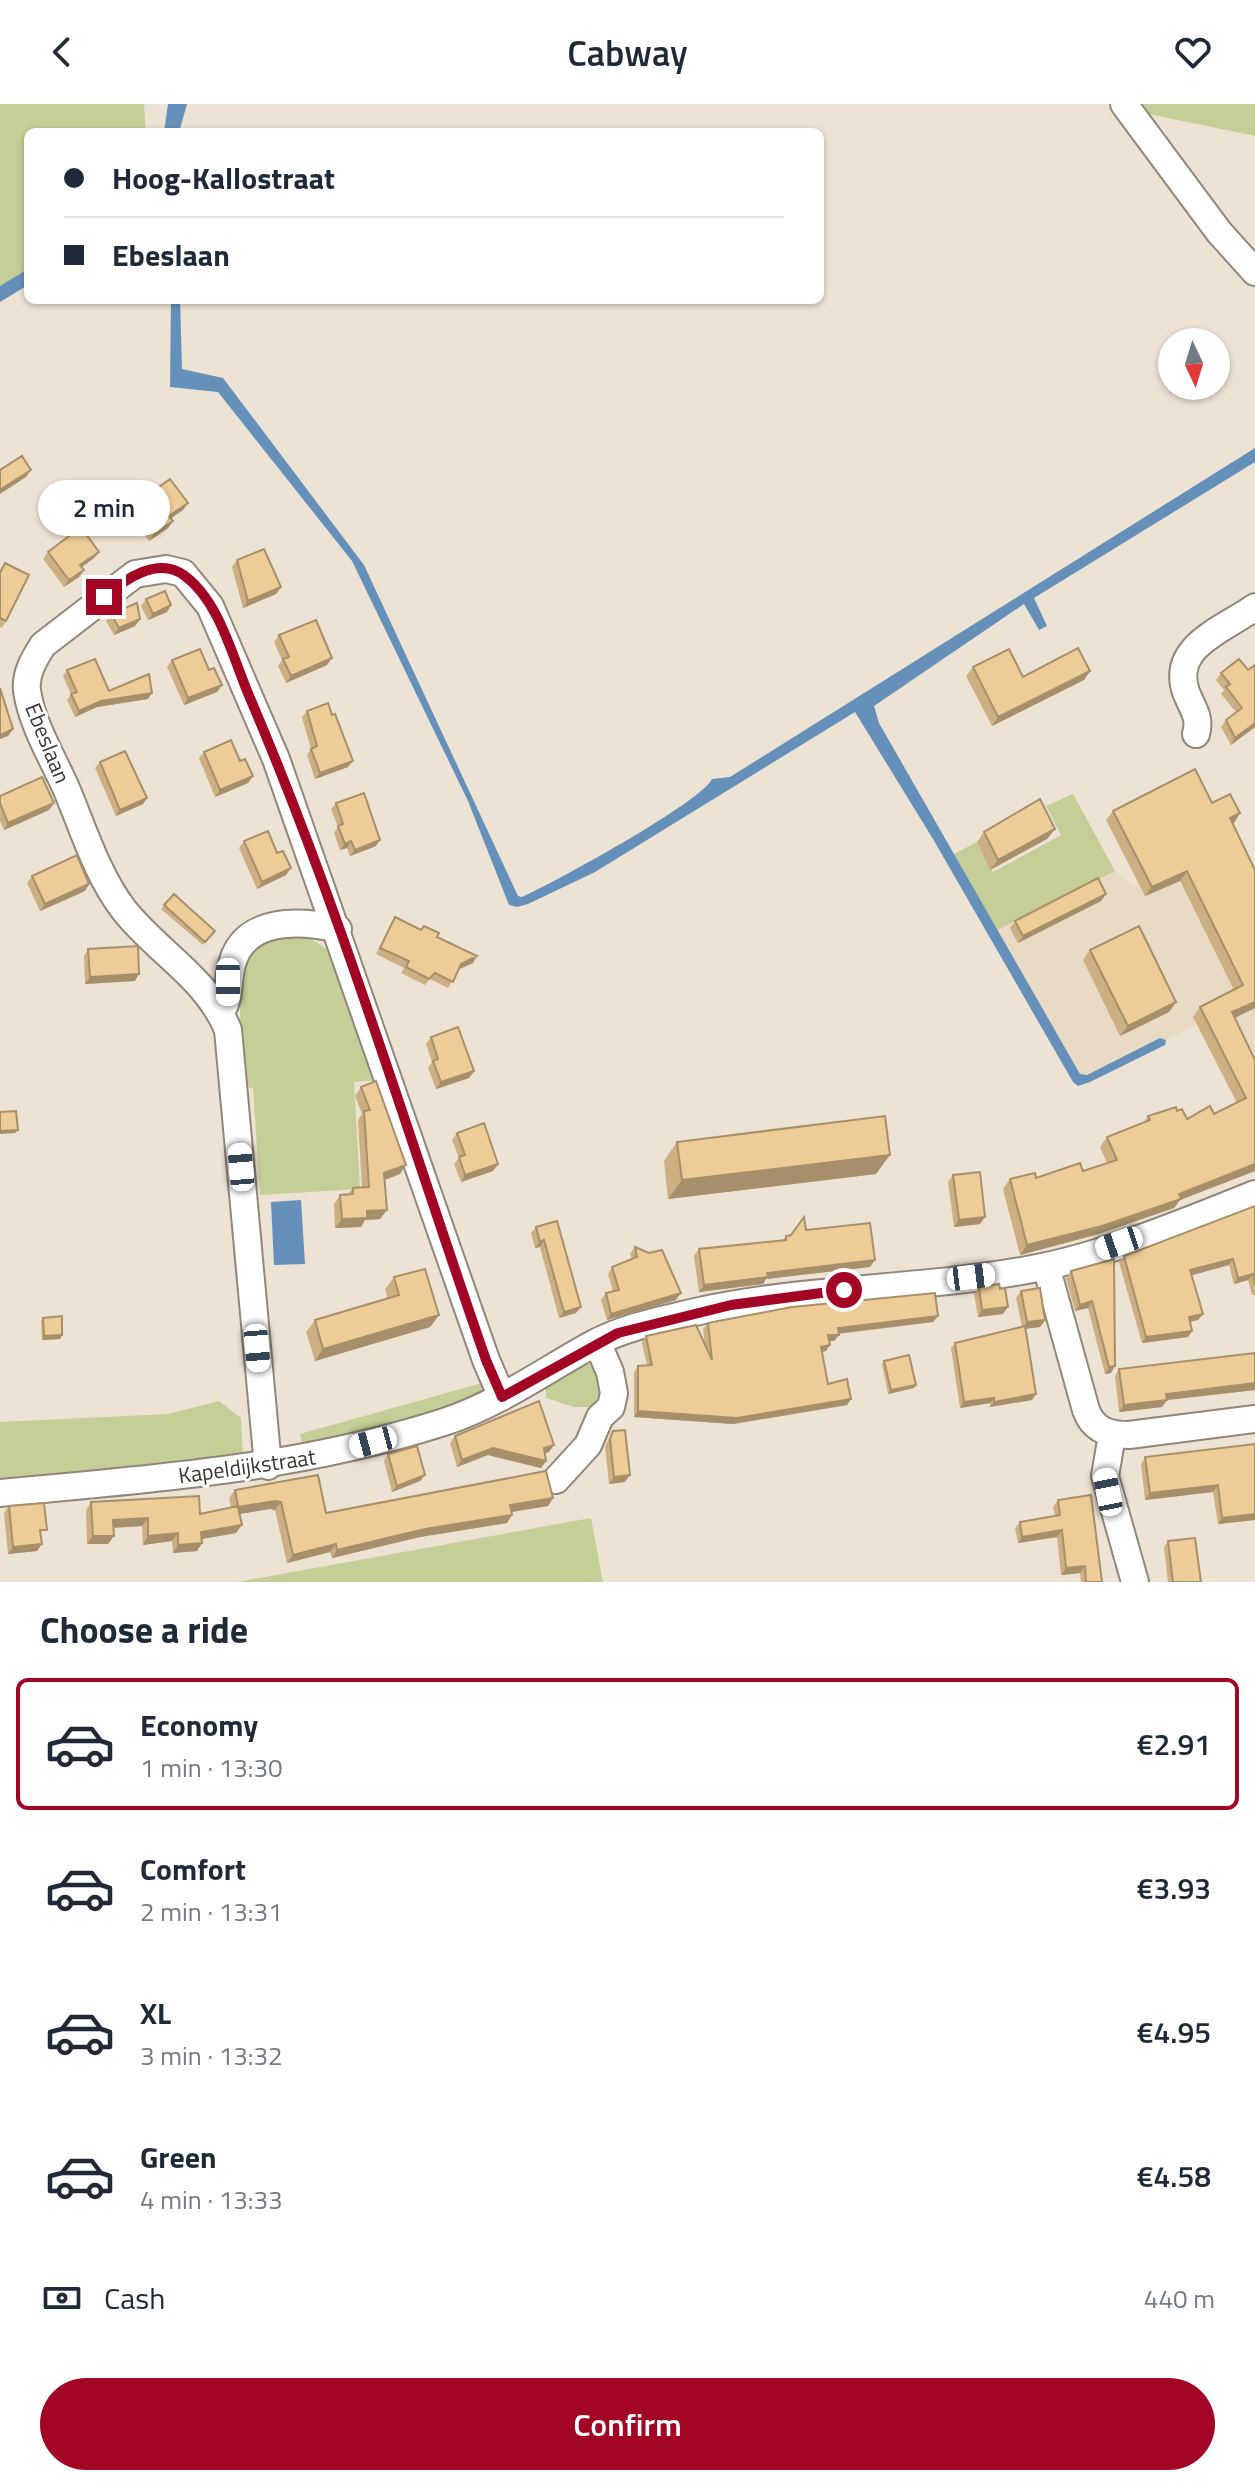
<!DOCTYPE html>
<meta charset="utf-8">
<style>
:root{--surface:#fff;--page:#f2f2f3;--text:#1f2937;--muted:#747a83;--line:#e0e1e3;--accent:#a30525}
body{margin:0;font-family:"Titillium Web",sans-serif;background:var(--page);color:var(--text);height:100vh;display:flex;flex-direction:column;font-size:30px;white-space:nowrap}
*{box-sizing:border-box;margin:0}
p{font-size:26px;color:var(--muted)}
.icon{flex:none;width:44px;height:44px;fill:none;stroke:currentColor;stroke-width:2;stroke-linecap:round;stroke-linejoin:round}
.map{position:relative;height:1478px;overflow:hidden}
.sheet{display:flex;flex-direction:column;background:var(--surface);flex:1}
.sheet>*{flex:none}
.top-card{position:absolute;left:24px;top:24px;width:800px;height:176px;border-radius:12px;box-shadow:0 2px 6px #0004;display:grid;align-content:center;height:176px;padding:0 40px;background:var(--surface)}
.needle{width:52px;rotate:176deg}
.buttons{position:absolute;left:1158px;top:224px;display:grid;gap:16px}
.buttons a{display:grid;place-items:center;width:72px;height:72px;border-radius:50%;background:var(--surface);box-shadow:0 2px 6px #0004;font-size:40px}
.end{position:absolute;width:36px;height:36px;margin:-18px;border:10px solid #a30525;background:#fff;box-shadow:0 0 0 4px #fff}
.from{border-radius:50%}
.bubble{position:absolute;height:56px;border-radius:28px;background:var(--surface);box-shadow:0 2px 6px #0004;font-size:26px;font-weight:600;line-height:56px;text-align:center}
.car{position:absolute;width:24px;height:48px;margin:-24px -12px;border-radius:10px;box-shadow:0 0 6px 2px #0007;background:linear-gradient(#fff 24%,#345 0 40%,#fff 0 76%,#345 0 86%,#fff 0)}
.top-card b{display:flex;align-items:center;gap:28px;height:76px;font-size:30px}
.top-card b+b{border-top:2px solid var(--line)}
.top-card i{width:20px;height:20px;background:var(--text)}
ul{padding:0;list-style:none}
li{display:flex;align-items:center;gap:24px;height:132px;margin:0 16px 12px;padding:0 24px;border:4px solid transparent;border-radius:12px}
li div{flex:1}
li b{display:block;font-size:30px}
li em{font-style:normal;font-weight:600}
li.on{border-color:var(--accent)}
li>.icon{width:72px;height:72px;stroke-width:1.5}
h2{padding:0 40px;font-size:36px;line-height:96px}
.pay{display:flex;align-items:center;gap:20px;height:88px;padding:0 40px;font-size:30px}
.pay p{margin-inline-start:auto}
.cta{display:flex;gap:16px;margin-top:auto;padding:16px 40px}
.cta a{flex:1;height:92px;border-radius:48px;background:var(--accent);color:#fff;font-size:32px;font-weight:600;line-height:92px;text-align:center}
header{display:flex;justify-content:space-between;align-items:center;height:104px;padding:0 40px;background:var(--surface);font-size:36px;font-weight:600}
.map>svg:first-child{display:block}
</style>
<header><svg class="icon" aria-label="back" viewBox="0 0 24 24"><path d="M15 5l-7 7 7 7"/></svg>Cabway<svg class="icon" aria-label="heart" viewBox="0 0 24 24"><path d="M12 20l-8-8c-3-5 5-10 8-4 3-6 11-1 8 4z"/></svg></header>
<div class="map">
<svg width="1255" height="1478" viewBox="0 0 1255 1478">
<rect width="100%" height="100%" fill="#ede3d4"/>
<!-- built -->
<path fill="#e8dac4" d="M 1171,763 L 1201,821 L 1255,793 L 1255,1033 L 1197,921 L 1080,978 L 997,826 L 1115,767 L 1133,783 Z"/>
<!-- green -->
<path fill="#c5ce96" d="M 0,0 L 144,0 L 146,28 L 28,28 L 28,167 L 0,186 Z
M 1142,0 L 1255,0 L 1255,32 L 1149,10 Z
M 1073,690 L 1115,767 L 997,826 L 952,751 L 977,738 L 993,768 L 1061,731 L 1046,702 Z
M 305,831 L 330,847 L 378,976 L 354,978 L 360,1085 L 260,1091 L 253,984 L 247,983 C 244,948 224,848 268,834 C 279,830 293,832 305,831 Z
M 594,1260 L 606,1282 L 598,1303 L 574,1303 L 546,1294 L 546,1283 L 581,1261 Z
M 482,1279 L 482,1285 L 473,1295 L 383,1325 L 382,1321 L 373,1323 L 374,1328 L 309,1343 L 302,1339 L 300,1330 Z
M 219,1297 L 241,1314 L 243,1352 L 0,1379 L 0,1318 L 168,1310 Z
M 591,1414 L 603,1478 L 237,1478 Z"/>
<!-- water -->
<path fill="#6590b9" d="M 168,0 L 187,0 L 179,28 L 164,28 Z
M 28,165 L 28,181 L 0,198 L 0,182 Z
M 171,196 L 180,196 L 182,265 L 223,274 L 364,461 L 518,792 L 522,793 C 552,780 703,697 712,675 L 730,673 L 1255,344 L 1255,358 L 1034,494 L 1047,522 L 1039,526 L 1024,500 L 874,602 L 879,619 L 1080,970 L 1087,971 L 1160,934 L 1166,936 L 1165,941 L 1090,978 L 1078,982 L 1073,978 L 933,735 L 855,608 L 595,768 L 528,800 L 517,803 L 509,801 L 468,697 L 352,457 L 218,288 L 170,283 Z
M 301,1096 L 305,1160 L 274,1161 L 271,1098 Z"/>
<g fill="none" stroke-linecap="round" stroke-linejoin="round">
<!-- minor casing -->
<g stroke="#908779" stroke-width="30">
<path id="minor" d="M 1124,0 L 1219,128 L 1255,168
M 1196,630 C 1201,613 1192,604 1186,588 C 1170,542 1225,525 1255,503
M 221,908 C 231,893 227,878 232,860 C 244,813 300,816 338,825
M 1046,1162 L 1086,1306 C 1093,1326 1109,1331 1129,1331 L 1255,1315
M 1112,1331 L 1105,1372 L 1135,1478
M 268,1362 L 228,926 C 208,875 157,848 124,806 C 97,771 83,724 66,684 C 52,653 32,620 27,587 C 25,570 34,555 43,541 L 135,470 L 166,465 L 183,469 L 210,502 L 276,655 L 486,1256 L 502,1293
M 556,1376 L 588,1341 L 600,1313 L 611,1303 L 614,1289 L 610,1268 L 597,1238
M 0,1389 C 152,1375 298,1365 444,1318 C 499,1300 545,1266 595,1239 C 625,1223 662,1216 695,1208 C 806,1183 921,1186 1032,1165 C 1104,1152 1187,1117 1255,1090"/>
</g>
<!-- minor -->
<use href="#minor" stroke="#fff" stroke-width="26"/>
</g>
<!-- wall -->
<path fill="#ccaf82" d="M 133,402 L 183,406 L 171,414 L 173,417 L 168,424 L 149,437 L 128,409 Z
M 48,448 L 99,448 L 94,454 L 82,463 L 84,466 L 79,473 L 64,483 L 43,455 Z
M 237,456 L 281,483 L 276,490 L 243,504 L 232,463 Z
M 5,459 L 6,517 L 2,524 L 0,523 L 0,466 Z
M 146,495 L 167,508 L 148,516 L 141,502 Z
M 111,510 L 140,515 L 135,522 L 114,531 L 106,517 Z
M 279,531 L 327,561 L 286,579 L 278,562 L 282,556 L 274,538 Z
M 172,556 L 209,566 L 222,581 L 217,588 L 184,601 L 167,563 Z
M 973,563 L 1023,573 L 1090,567 L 1084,576 L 992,622 L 966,572 Z
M 67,566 L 109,587 L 148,595 L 97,603 L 75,613 L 67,596 L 71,590 L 63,572 Z
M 1248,566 L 1255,623 L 1231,641 L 1221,623 L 1226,616 L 1236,608 L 1221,590 L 1224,586 L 1216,576 L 1221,569 Z
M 307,607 L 348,663 L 315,675 L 307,651 L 311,645 L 302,613 Z
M 204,648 L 240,657 L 253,672 L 248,679 L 215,693 L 199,654 Z
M 100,658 L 143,700 L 116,712 L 95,664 Z
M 0,692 L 54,699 L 49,706 L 4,726 L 0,717 Z
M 336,699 L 376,742 L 350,752 L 347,744 L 340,746 L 334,729 L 338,723 L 331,705 Z
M 1212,699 L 1240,709 L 1233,719 L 1255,904 L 1235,914 L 1255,956 L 1255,1067 L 1180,1096 L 1174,1104 L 1095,1131 L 1020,1151 L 1003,1085 L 1010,1075 L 1036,1074 L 1083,1067 L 1107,1059 L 1100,1043 L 1107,1033 L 1144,1018 L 1148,1012 L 1177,1007 L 1187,1015 L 1214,1010 L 1237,999 L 1193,913 L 1200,903 L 1234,886 L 1180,777 L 1145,792 L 1106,716 L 1113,707 Z
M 1055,725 L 1047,735 L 990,766 L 977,738 L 984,728 Z
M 244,737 L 286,771 L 257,785 L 239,744 Z
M 32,772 L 89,780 L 85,787 L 40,807 L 27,779 Z
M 174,790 L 215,827 L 203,841 L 161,805 Z
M 1106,790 L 1101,797 L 1018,839 L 1010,824 L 1015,817 Z
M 395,813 L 437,833 L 473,859 L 459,865 L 448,884 L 430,875 L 425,881 L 401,869 L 404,864 L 376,850 L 391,820 Z
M 88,845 L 135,877 L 85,880 L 84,852 Z
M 1090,846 L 1176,898 L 1169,908 L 1120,932 L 1083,856 Z
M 431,933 L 474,967 L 469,974 L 436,985 L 428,964 L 432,958 L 426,940 Z
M 361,983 L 400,1070 L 385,1076 L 387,1106 L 380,1115 L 365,1116 L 361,1123 L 335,1124 L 334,1100 L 340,1091 L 348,1090 L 353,1084 L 362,1083 L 358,1016 L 362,1010 L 355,992 Z
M 457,1029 L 498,1060 L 493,1067 L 461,1078 L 454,1060 L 459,1054 L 452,1036 Z
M 677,1038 L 876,1070 L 668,1095 L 664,1057 Z
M 953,1071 L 980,1120 L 954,1123 L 948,1078 Z
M 1255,1102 L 1255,1191 L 1252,1191 L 1248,1176 L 1234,1180 L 1229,1161 L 1191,1171 L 1203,1210 L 1198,1216 L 1190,1218 L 1192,1227 L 1188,1233 L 1142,1239 L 1119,1158 L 1124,1152 Z
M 557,1117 L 576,1209 L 559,1214 L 540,1143 L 535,1144 L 531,1129 L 536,1123 Z
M 806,1126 L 870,1163 L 766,1175 L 763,1180 L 699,1188 L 694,1152 L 699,1145 L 782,1137 L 786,1132 Z
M 635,1143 L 676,1196 L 607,1216 L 601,1196 L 606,1189 L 613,1187 L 608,1170 L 612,1163 L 632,1155 L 630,1150 Z
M 1114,1155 L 1111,1269 L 1105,1270 L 1088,1204 L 1075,1207 L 1066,1174 L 1071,1167 Z
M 394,1173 L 439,1211 L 430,1223 L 315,1257 L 306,1228 L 315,1216 L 388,1195 L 385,1185 Z
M 979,1183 L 1000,1185 L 1003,1210 L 978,1213 L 974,1190 Z
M 1021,1187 L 1045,1216 L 1040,1223 L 1026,1225 L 1036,1290 L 1032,1296 L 990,1303 L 990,1299 L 960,1304 L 951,1244 L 955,1239 L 1022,1223 L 1016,1194 Z
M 938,1212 L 933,1218 L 839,1230 L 834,1237 L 830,1237 L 826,1247 L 822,1248 L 828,1280 L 851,1295 L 847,1301 L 733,1320 L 634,1313 L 634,1268 L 638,1262 L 647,1261 L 642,1239 L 646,1232 L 705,1241 L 703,1225 L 708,1219 Z
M 43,1214 L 62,1231 L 60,1235 L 42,1236 L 41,1217 Z
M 1255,1249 L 1255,1286 L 1167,1296 L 1162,1303 L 1119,1308 L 1115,1272 L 1119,1265 Z
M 884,1257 L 914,1284 L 888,1290 L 882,1260 Z
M 613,1327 L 625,1378 L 609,1380 L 605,1342 Z
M 455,1332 L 549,1348 L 545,1349 L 546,1357 L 541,1364 L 488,1351 L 457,1363 L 450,1339 Z
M 1255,1340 L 1255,1416 L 1218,1420 L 1213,1388 L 1145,1396 L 1141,1360 L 1145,1353 Z
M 388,1350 L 425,1371 L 420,1377 L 392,1388 L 384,1357 Z
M 235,1386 L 326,1409 L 553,1394 L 548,1402 L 512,1408 L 507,1419 L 420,1433 L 332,1454 L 330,1448 L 287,1459 L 275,1406 L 270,1405 L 240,1410 L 236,1429 L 202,1435 L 202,1439 L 197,1447 L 173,1449 L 172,1437 L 143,1441 L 142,1422 L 114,1424 L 114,1432 L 108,1440 L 87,1440 L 86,1406 L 91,1398 L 200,1410 L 231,1403 L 229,1394 Z
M 1058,1396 L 1102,1478 L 1081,1478 L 1080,1469 L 1061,1471 L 1057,1433 L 1018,1439 L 1015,1424 L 1020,1418 L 1055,1412 L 1053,1403 Z
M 9,1402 L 42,1432 L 41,1433 L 42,1440 L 37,1447 L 8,1450 L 4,1409 Z
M 1168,1437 L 1201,1478 L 1168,1478 L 1164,1443 Z"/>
<!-- shaded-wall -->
<path fill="#a68f6a" d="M 31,366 L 26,373 L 0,390 L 0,386 Z
M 188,399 L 183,406 L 164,419 L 169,412 Z
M 173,417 L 168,424 L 149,437 L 154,430 Z
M 99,448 L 94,454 L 75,468 L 80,461 Z
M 84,466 L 79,473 L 64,483 L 69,476 Z
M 281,483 L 276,490 L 243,504 L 248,497 Z
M 171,501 L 167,508 L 148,516 L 153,510 Z
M 140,515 L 135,522 L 114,531 L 119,524 Z
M 332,554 L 327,561 L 286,579 L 291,572 Z
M 1090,567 L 1084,576 L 992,622 L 998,613 Z
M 222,581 L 217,588 L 184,601 L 188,594 Z
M 152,589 L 148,595 L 97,603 L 75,613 L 79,607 L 101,597 Z
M 1255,619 L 1255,623 L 1231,641 L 1235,634 Z
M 13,625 L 8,632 L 0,635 L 0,631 Z
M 353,657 L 348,663 L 315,675 L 320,669 Z
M 253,672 L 248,679 L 215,693 L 220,686 Z
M 147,694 L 143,700 L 116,712 L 120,706 Z
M 54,699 L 49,706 L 4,726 L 8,719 Z
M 1240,709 L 1234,719 L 1224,724 L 1230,714 Z
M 1055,725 L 1047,735 L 990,766 L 998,756 Z
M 380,736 L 376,742 L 350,752 L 355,746 Z
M 351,737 L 347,744 L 340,746 L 345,740 Z
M 291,764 L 286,771 L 257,785 L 262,778 Z
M 1187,767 L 1180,777 L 1145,792 L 1152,783 Z
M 89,780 L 85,787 L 40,807 L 45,800 Z
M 1106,790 L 1101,797 L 1018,839 L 1023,832 Z
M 477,852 L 473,859 L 457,866 L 461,860 Z
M 139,870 L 135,877 L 85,880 L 90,873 Z
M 1176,898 L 1169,908 L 1120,932 L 1128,922 Z
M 1255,898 L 1255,904 L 1226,918 L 1232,908 Z
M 474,967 L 469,974 L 436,985 L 441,978 Z
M 18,1026 L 15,1029 L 0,1030 L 0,1027 Z
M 890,1051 L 876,1070 L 668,1095 L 682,1076 Z
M 498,1060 L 493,1067 L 461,1078 L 465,1071 Z
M 1255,1060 L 1255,1067 L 1180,1096 L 1174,1104 L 1095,1131 L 1020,1151 L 1027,1141 L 1179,1090 Z
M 406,1061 L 400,1070 L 378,1078 L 384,1069 Z
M 387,1106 L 380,1115 L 365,1116 L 361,1123 L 335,1124 L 342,1115 L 367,1107 Z
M 985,1113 L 980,1120 L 954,1123 L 959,1116 Z
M 544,1136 L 540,1143 L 535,1144 L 540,1138 Z
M 1233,1155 L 1229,1161 L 1186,1173 L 1190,1166 Z
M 875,1156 L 870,1163 L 766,1175 L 763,1180 L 699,1188 L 704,1181 L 767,1169 Z
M 1253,1170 L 1248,1176 L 1234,1180 L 1238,1174 Z
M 681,1189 L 676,1196 L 607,1216 L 611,1210 Z
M 1092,1197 L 1088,1204 L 1075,1207 L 1080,1201 Z
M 581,1203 L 576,1209 L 559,1214 L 564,1208 Z
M 1008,1203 L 1003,1210 L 978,1213 L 982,1206 Z
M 1203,1210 L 1198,1216 L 1185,1219 L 1189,1213 Z
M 439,1211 L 430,1223 L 315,1257 L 323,1245 Z
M 938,1212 L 933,1218 L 833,1230 L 838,1224 Z
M 1045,1216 L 1040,1223 L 1022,1225 L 1027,1218 Z
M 1192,1227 L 1188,1233 L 1142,1239 L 1146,1233 Z
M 62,1231 L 60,1235 L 42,1236 L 44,1232 Z
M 828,1231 L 839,1231 L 834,1237 L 824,1237 Z
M 830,1241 L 826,1247 L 817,1249 L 821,1243 Z
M 1115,1262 L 1111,1269 L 1105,1270 L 1109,1263 Z
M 1255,1279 L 1255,1286 L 1167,1296 L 1162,1303 L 1119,1308 L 1124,1301 L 1166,1290 Z
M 916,1281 L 914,1284 L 888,1290 L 891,1286 Z
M 1036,1290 L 1032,1296 L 990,1303 L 994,1298 Z
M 994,1294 L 990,1299 L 960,1304 L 964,1298 Z
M 851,1295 L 847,1301 L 733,1320 L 634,1313 L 638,1307 Z
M 554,1341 L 549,1348 L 539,1351 L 544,1344 Z
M 493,1344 L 546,1357 L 541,1364 L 488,1351 L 457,1363 L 462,1356 Z
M 425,1371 L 420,1377 L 392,1388 L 397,1382 Z
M 630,1371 L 625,1378 L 609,1380 L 614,1373 Z
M 1218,1381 L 1213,1388 L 1145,1396 L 1150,1389 Z
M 553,1394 L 548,1402 L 505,1409 L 510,1401 Z
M 275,1397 L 281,1398 L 275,1406 L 270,1405 L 233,1411 L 238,1403 Z
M 1255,1410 L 1255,1416 L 1218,1420 L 1222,1414 Z
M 512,1411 L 507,1419 L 420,1433 L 332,1454 L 337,1446 L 425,1425 Z
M 148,1414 L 142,1422 L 108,1424 L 113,1416 Z
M 242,1421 L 236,1429 L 196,1436 L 201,1428 Z
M 1062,1426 L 1057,1433 L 1018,1439 L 1022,1433 Z
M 178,1429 L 172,1437 L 143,1441 L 148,1432 Z
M 93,1432 L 114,1432 L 108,1440 L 87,1440 Z
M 202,1439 L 197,1447 L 173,1449 L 178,1441 Z
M 42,1440 L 37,1447 L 8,1450 L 13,1443 Z
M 336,1440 L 330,1448 L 287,1459 L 293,1451 Z
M 1085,1462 L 1080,1469 L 1061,1471 L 1066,1464 Z"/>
<!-- building -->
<path fill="#edcc97" stroke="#a68f6a" stroke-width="2" d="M 22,352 L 31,366 L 0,386 L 0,366 Z
M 170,375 L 188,399 L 169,412 L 173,417 L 154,430 L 133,402 Z
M 81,423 L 99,448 L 80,461 L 84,466 L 69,476 L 48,448 Z
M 264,445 L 281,483 L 248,497 L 237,456 Z
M 5,459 L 29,471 L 6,517 L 0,514 L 0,469 Z
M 165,487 L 171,501 L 153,510 L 146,495 Z
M 137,499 L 140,515 L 119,524 L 111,510 Z
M 316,516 L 332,554 L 291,572 L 283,555 L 289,553 L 279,531 Z
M 1078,544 L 1090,567 L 998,613 L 973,563 L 1009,545 L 1023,573 Z
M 200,545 L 209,566 L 214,564 L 222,581 L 188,594 L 172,556 Z
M 95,555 L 109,587 L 149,570 L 152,589 L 101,597 L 79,607 L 71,590 L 77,588 L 67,566 Z
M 1239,555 L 1248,566 L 1255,561 L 1255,619 L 1235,634 L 1226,616 L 1242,604 L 1226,583 L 1230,580 L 1221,569 Z
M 0,584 L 13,625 L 0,631 Z
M 328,599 L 332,611 L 335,610 L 353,657 L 320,669 L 311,645 L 317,642 L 307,607 Z
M 231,636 L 240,657 L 245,655 L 253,672 L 220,686 L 204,648 Z
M 125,647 L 147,694 L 120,706 L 100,658 Z
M 1195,665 L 1212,699 L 1230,690 L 1240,709 L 1230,714 L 1255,766 L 1255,898 L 1232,908 L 1255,956 L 1255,1060 L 1179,1090 L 1181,1095 L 1102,1122 L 1027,1141 L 1010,1075 L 1035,1069 L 1036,1074 L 1080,1059 L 1083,1067 L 1117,1056 L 1107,1033 L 1150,1016 L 1148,1012 L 1176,1003 L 1177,1007 L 1182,1005 L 1187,1015 L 1210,1002 L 1214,1010 L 1246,994 L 1200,903 L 1243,881 L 1187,767 L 1152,783 L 1113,707 Z
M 42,673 L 54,699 L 8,719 L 0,699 L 0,692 Z
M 364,689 L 380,736 L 355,746 L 351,737 L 345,740 L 338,722 L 343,720 L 336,699 Z
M 1040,695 L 1055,725 L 998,756 L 984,728 Z
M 268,727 L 277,749 L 283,747 L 291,764 L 262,778 L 244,737 Z
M 77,751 L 89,780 L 45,800 L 32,772 Z
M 1098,774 L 1106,790 L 1023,832 L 1015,817 Z
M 174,790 L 215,827 L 205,838 L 164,801 Z
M 395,813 L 421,826 L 424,822 L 439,829 L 437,833 L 477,852 L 461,860 L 453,878 L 435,869 L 429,875 L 406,863 L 409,857 L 380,844 Z
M 1139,822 L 1176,898 L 1128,922 L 1090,846 Z
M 138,842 L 139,870 L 90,873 L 88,845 Z
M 458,923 L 474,967 L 441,978 L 433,957 L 438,955 L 431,933 Z
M 376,977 L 406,1061 L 384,1069 L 387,1106 L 367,1107 L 367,1114 L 342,1115 L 340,1091 L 353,1090 L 353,1084 L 369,1083 L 364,1007 L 370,1006 L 361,983 Z
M 16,1007 L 18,1026 L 0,1027 L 0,1008 Z
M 885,1012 L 890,1051 L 682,1076 L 677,1038 Z
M 484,1019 L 498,1060 L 465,1071 L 459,1053 L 465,1051 L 457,1029 Z
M 980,1068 L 985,1113 L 959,1116 L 953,1071 Z
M 1255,1102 L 1255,1179 L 1253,1170 L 1238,1174 L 1233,1155 L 1190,1166 L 1203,1210 L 1189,1213 L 1192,1227 L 1146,1233 L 1124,1152 Z
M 804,1113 L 806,1126 L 870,1119 L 875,1156 L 767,1169 L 768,1173 L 704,1181 L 699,1145 L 786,1136 L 786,1132 L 791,1131 Z
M 557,1117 L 581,1203 L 564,1208 L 544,1136 L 540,1138 L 536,1123 Z
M 635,1143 L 649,1149 L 662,1146 L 681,1189 L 611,1210 L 606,1189 L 619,1186 L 612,1163 L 637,1153 Z
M 1114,1155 L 1115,1262 L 1109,1263 L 1092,1197 L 1080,1201 L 1071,1167 Z
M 425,1165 L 439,1211 L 323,1245 L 315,1216 L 399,1191 L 394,1173 Z
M 999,1180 L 1000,1185 L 1005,1184 L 1008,1203 L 982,1206 L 979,1183 Z
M 1040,1184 L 1045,1216 L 1027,1218 L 1021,1187 Z
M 935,1189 L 938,1212 L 838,1224 L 839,1231 L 828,1231 L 830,1241 L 821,1243 L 828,1280 L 847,1275 L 851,1295 L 737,1314 L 638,1307 L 638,1262 L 652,1261 L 646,1232 L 696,1221 L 712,1256 L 708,1219 L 792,1203 Z
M 62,1212 L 62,1231 L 44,1232 L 43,1214 Z
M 1025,1222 L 1036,1290 L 994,1298 L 994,1294 L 964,1298 L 955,1239 Z
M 1255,1249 L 1255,1279 L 1166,1290 L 1167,1296 L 1124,1301 L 1119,1265 Z
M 909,1251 L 916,1281 L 891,1286 L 884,1257 Z
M 539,1297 L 554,1341 L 544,1344 L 546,1357 L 493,1344 L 462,1356 L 455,1332 Z
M 625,1326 L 630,1371 L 614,1373 L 610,1335 L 613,1327 Z
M 1255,1340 L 1255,1410 L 1222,1414 L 1218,1381 L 1150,1389 L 1145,1353 Z
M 417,1342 L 425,1371 L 397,1382 L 388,1350 Z
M 546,1367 L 553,1394 L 510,1401 L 512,1411 L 425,1425 L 337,1446 L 336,1440 L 293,1451 L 281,1398 L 275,1397 L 238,1403 L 242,1421 L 201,1428 L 202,1439 L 178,1441 L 178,1429 L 148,1432 L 148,1414 L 113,1416 L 114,1432 L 93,1432 L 91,1398 L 199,1392 L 200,1410 L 238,1402 L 235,1386 L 318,1371 L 326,1409 Z
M 1091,1391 L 1102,1478 L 1086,1478 L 1085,1462 L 1066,1464 L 1062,1426 L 1022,1433 L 1020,1418 L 1060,1411 L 1058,1396 Z
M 44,1399 L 47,1426 L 40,1426 L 42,1440 L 13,1443 L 9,1402 Z
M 1195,1434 L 1201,1478 L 1173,1478 L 1168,1437 Z"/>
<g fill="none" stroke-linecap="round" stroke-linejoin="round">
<!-- route -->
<path stroke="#a30525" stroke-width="10" d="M 104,493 C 124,476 158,451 185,472 C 220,498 233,555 250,594 C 342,809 409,1035 486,1256 L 502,1293 L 618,1229 L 731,1201 L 844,1186"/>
</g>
<g text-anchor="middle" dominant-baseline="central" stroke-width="6" stroke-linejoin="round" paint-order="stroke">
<!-- street labels -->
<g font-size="22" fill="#3b3731" stroke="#fff">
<text transform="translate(48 639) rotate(68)">Ebeslaan</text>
<text transform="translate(247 1362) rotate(-8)">Kapeldijkstraat</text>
</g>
</g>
</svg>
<div class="buttons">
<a><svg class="needle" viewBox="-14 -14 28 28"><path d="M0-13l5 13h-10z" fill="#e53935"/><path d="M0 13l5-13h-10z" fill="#747a83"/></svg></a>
</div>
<i class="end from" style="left:844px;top:1186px"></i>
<i class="end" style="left:104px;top:493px"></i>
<div class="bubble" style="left:38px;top:376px;width:132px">2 min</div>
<i class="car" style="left:228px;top:878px;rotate:180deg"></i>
<i class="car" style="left:241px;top:1063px;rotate:355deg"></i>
<i class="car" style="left:1119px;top:1139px;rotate:251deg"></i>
<i class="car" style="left:971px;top:1173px;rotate:83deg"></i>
<i class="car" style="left:257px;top:1244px;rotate:175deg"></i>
<i class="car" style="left:373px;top:1338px;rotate:255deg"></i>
<i class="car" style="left:1108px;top:1388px;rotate:349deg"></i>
<div class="top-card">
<b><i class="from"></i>Hoog-Kallostraat</b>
<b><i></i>Ebeslaan</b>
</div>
</div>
<section class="sheet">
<h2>Choose a ride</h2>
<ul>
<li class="on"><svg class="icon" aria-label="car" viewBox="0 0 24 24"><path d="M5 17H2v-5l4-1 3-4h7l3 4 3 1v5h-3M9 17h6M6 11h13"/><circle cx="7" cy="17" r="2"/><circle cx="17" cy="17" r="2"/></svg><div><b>Economy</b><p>1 min · 13:30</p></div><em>€2.91</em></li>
<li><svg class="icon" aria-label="car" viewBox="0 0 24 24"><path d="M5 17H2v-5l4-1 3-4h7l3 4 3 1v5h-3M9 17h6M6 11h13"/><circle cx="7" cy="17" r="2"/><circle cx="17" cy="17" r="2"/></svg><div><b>Comfort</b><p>2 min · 13:31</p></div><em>€3.93</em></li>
<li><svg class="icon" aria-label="car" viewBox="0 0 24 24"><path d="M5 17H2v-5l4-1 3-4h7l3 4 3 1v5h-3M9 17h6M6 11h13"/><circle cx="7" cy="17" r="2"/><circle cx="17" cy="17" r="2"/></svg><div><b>XL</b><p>3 min · 13:32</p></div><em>€4.95</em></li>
<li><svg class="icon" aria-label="car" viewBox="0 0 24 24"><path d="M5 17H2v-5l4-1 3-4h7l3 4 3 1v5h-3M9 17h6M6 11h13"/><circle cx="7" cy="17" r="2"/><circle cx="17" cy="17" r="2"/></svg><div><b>Green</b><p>4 min · 13:33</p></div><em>€4.58</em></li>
</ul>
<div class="pay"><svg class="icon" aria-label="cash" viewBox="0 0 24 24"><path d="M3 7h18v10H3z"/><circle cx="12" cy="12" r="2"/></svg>Cash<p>440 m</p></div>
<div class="cta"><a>Confirm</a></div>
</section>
